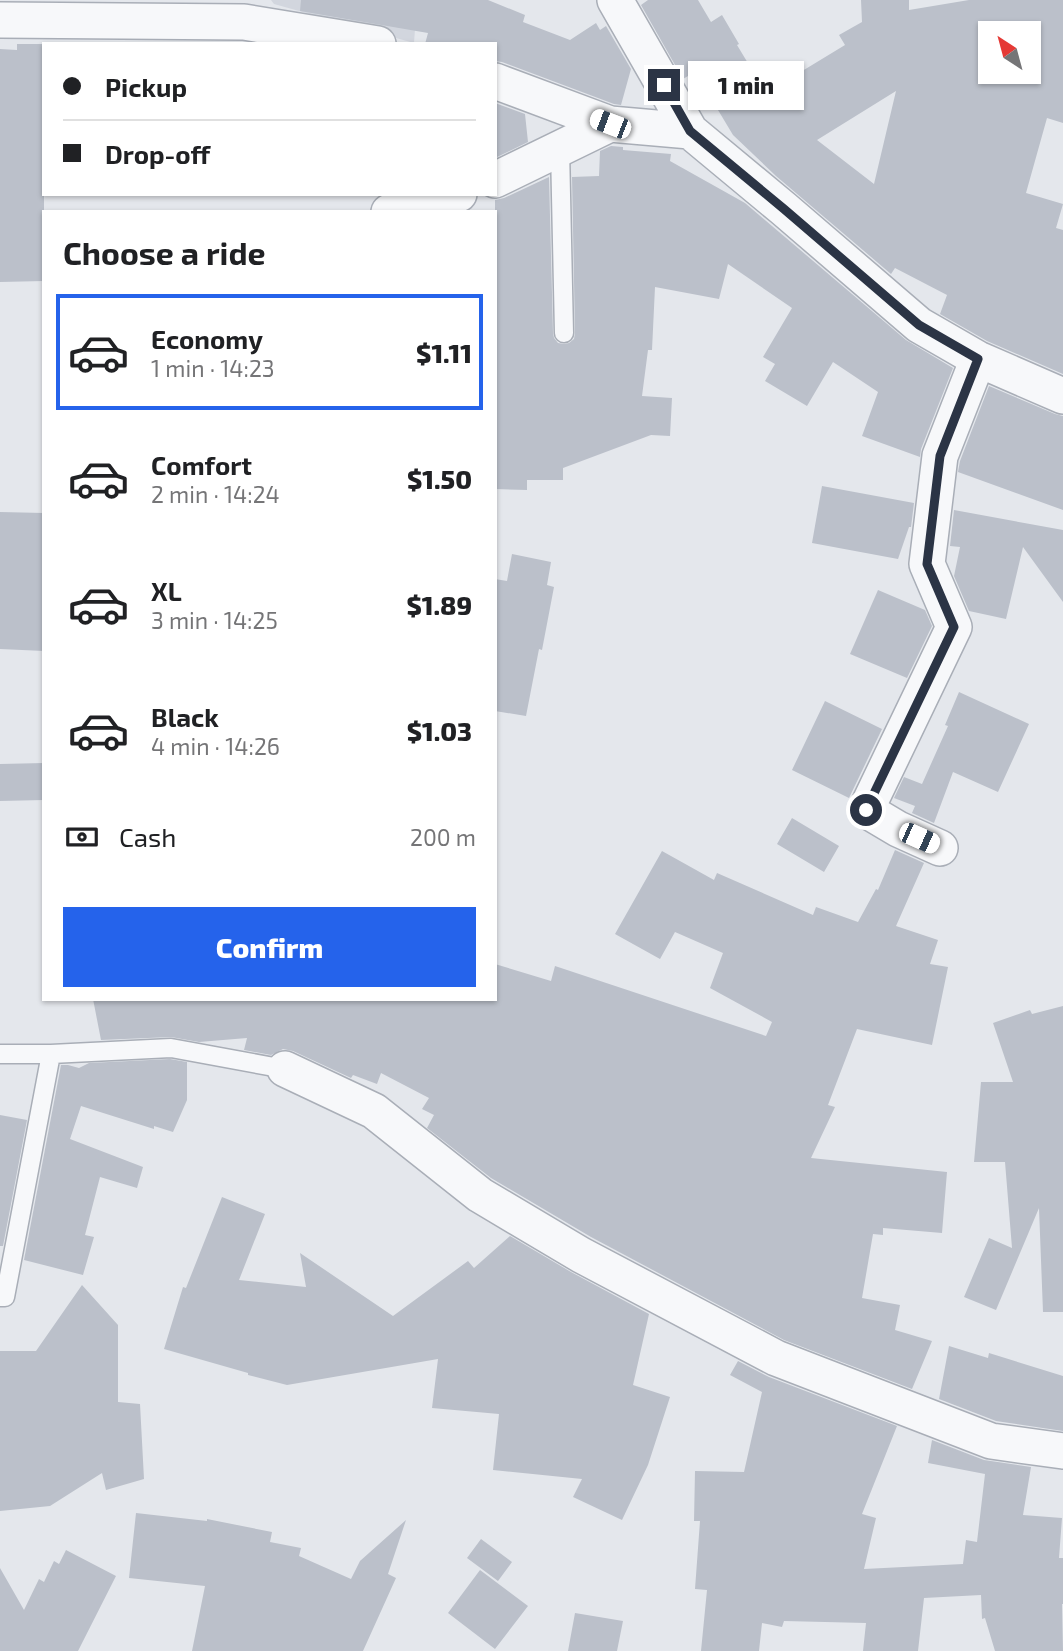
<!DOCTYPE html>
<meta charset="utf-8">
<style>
:root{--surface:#fff;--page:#f2f2f2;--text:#202124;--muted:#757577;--line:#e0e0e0;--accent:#2563eb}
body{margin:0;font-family:"Exo 2",sans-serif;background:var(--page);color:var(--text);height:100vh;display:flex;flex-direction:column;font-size:26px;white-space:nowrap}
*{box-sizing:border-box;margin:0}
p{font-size:23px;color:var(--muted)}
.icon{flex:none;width:38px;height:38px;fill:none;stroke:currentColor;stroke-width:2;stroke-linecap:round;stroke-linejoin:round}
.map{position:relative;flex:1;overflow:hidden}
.side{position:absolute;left:42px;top:210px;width:455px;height:791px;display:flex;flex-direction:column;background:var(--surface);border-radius:0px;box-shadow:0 2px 5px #0004}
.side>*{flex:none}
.guide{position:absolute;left:42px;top:42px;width:455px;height:154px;border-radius:0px;box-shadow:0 2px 5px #0004;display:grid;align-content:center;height:154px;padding:0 21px;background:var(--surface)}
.needle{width:46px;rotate:324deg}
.tools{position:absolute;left:978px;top:21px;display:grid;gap:14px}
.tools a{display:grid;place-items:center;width:63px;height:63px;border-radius:0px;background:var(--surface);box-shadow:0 2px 5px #0004;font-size:35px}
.end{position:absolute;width:32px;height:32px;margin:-16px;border:9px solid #2b3445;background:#fff;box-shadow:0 0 0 4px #fff}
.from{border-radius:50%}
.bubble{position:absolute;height:49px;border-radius:0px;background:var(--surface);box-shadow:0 2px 5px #0004;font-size:23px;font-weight:800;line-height:49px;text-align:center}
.car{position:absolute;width:21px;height:42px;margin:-21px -10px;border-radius:9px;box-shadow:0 0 5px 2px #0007;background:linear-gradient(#fff 24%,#345 0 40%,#fff 0 76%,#345 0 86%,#fff 0)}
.guide b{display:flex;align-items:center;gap:24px;height:66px;font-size:26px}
.guide b+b{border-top:2px solid var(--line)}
.guide i{width:18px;height:18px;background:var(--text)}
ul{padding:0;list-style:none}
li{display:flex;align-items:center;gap:21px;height:116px;margin:0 14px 10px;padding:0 7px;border:4px solid transparent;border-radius:0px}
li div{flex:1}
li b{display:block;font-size:26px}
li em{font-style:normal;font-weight:800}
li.on{border-color:var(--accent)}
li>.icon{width:63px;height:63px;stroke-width:1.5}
h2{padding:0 21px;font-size:32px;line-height:84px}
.pay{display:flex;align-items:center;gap:18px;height:77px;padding:0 21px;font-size:26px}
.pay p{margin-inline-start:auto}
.action{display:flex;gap:14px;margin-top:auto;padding:14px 21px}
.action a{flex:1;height:80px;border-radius:0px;background:var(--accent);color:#fff;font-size:28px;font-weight:800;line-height:80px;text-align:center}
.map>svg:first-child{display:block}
</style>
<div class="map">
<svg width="1063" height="1651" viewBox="0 0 1063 1651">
<rect width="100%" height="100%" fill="#e4e7ec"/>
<!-- built -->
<path fill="#d2d6de" d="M 271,0 L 417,0 L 414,43 L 274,4 Z"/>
<!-- building -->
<path fill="#bbc0ca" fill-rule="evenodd" d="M 301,0 L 488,0 L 525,15 L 523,22 L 570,40 L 596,23 L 600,30 L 606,26 L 631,69 L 621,105 L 614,104 L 502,62 L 495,61 L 495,44 L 425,44 L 428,33 L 300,11 Z
M 648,0 L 698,0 L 711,22 L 722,15 L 739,44 L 737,45 L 766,93 L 845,45 L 839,35 L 862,22 L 861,0 L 909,0 L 909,10 L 969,0 L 1063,0 L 1063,123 L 1047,118 L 1026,193 L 1063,204 L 1056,228 L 1063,230 L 1063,374 L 987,341 L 940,314 L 947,295 L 895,268 L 891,274 L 776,176 L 733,135 L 715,105 L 708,110 L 688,76 L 683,79 L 641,5 ZM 990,33 L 1029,33 L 1029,72 L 990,72 ZM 896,91 L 874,184 L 817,140 Z
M 17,44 L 44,44 L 44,281 L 0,282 L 0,49 L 17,50 Z
M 495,103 L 525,114 L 528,142 L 495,158 Z
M 611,146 L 623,147 L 623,150 L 671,154 L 670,161 L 745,203 L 906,340 L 953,368 L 921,449 L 920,457 L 862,436 L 878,392 L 833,362 L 807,406 L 765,381 L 775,364 L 763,357 L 792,308 L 728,264 L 719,299 L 655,287 L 652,350 L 648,350 L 642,396 L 672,398 L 670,436 L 651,435 L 563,468 L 563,480 L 527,480 L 527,490 L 495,489 L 495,200 L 504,198 L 549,177 L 553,333 L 554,338 L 558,343 L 564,344 L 569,343 L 574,339 L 575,333 L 572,177 L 599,176 L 600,151 Z
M 989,386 L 1055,414 L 1063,416 L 1063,510 L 958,472 L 960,461 Z
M 822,486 L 914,503 L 911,527 L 909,527 L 898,559 L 812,543 Z
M 954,510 L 1063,530 L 1063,602 L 1023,547 L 1006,619 L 969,611 L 954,576 L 960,547 L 950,546 Z
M 0,512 L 44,513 L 44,651 L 0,649 Z
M 512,554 L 551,562 L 547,585 L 554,587 L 542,650 L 539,649 L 526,716 L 495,711 L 495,579 L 507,581 Z
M 878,590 L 925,610 L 932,626 L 907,678 L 850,654 Z
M 959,692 L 1029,724 L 998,792 L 953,772 L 934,823 L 912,813 L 915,806 L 894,798 L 904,777 L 922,784 L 948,726 L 945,725 Z
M 825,701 L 882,729 L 849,798 L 792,770 Z
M 44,763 L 44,800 L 0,801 L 0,764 Z
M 792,818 L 839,846 L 824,872 L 777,844 Z
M 895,850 L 924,863 L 896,926 L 938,940 L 930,964 L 948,967 L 932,1045 L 857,1029 L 828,1105 L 835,1107 L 811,1158 L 947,1172 L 942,1233 L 883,1228 L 883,1235 L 873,1234 L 862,1298 L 900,1305 L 895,1330 L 932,1341 L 912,1389 L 784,1340 L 591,1237 L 491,1178 L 427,1128 L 434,1115 L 422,1109 L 429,1098 L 381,1073 L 377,1084 L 353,1075 L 351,1078 L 293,1051 L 283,1049 L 271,1055 L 244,1050 L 247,1038 L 199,1042 L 171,1037 L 101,1040 L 93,999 L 495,999 L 495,964 L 551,981 L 555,966 L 766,1036 L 772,1022 L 710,988 L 723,953 L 675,932 L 660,959 L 615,934 L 662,851 L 714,880 L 717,873 L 813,915 L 816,907 L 858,922 L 876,889 L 878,890 Z
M 1063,1006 L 1063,1312 L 1043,1312 L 1039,1208 L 996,1310 L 964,1297 L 989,1238 L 1012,1248 L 1005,1162 L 974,1162 L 981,1082 L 1013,1082 L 993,1023 L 1030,1010 L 1032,1014 Z
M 170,1059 L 187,1062 L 187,1100 L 173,1132 L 154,1126 L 154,1129 L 81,1106 L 70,1139 L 143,1167 L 137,1188 L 100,1177 L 85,1235 L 94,1237 L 83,1275 L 24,1260 L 61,1065 L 68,1065 L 79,1068 L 89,1063 Z
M 0,1115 L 27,1120 L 3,1246 L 0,1246 Z
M 222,1197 L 265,1214 L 239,1280 L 306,1287 L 300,1253 L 393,1316 L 468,1261 L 474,1268 L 510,1236 L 571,1272 L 649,1314 L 633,1385 L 670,1397 L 648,1465 L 622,1520 L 573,1497 L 582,1479 L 493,1470 L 499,1414 L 432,1408 L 438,1359 L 287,1385 L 248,1375 L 248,1373 L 164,1349 L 183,1287 L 186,1288 Z
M 82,1285 L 118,1325 L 118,1402 L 140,1404 L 144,1479 L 106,1490 L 102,1473 L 50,1506 L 0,1511 L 0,1351 L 36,1351 Z
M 949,1346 L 988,1358 L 989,1353 L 1063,1376 L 1063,1431 L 996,1421 L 939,1399 Z
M 738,1361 L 769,1377 L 897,1426 L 862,1514 L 876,1518 L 864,1569 L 963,1564 L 966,1540 L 977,1542 L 985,1474 L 928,1463 L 932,1440 L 984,1460 L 1031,1467 L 1023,1515 L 1062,1518 L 1059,1558 L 1063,1558 L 1063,1604 L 1062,1604 L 1063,1651 L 995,1651 L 985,1618 L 982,1619 L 981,1595 L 924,1598 L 918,1651 L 863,1651 L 866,1623 L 784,1621 L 782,1627 L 762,1623 L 759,1651 L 701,1651 L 707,1590 L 695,1589 L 700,1521 L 694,1521 L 695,1471 L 744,1472 L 762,1392 L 730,1375 Z
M 136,1513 L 207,1521 L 207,1519 L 272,1532 L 270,1542 L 301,1548 L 299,1556 L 351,1579 L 360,1561 L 406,1520 L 388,1574 L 396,1578 L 363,1651 L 192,1651 L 205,1586 L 129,1578 Z
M 481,1539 L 512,1562 L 498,1581 L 467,1558 Z
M 66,1550 L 116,1576 L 78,1651 L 0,1651 L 0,1568 L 24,1610 L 39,1579 L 44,1582 L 54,1561 L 59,1564 Z
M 480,1570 L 528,1606 L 495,1649 L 448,1613 Z
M 575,1613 L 623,1621 L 617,1651 L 568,1651 Z"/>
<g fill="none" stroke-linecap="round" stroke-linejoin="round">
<!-- lane casing -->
<g stroke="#a9aeb7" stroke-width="21">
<path id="lane" d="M 560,149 L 564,333
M 0,1054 L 51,1054 L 171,1048 L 285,1069
M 0,1297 L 5,1297 L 51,1054"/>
</g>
<!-- street casing -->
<g stroke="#a9aeb7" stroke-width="38">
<path id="street" d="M 615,0 L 690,131 L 784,209 L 919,325 L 978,359 L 1063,396
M 0,20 L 244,22 L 378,44
M 495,81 L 610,124 L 690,131
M 495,180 L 610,124
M 389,212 L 439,201 L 459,194
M 940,848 L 898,829 L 866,810 L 954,627 L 927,564 L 940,456 L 978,359
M 285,1069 L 374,1111 L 480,1195 L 581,1255 L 776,1358 L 991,1441 L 1063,1451"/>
</g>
<!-- lane -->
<use href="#lane" stroke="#f7f8fa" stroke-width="18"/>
<!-- street -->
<use href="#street" stroke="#f7f8fa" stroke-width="35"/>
</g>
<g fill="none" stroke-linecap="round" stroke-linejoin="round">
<!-- route -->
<path stroke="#2b3445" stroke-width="9" d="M 664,85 L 690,131 L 784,209 L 919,325 L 978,359 L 940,456 L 927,564 L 954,627 L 866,810"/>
</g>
</svg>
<div class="tools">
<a><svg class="needle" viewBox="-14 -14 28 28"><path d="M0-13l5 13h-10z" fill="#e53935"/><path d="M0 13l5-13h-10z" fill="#757577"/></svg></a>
</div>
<i class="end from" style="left:866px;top:810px"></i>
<i class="end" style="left:664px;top:85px"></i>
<div class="bubble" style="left:688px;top:61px;width:116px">1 min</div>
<i class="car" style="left:610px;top:124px;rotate:291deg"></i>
<i class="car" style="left:919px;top:838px;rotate:114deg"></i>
<div class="guide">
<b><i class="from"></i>Pickup</b>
<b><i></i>Drop-off</b>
</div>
<section class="side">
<h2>Choose a ride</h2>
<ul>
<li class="on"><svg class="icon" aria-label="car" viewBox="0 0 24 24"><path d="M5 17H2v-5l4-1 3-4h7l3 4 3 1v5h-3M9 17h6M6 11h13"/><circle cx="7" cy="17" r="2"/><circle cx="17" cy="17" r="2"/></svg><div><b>Economy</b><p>1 min · 14:23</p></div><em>$1.11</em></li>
<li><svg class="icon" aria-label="car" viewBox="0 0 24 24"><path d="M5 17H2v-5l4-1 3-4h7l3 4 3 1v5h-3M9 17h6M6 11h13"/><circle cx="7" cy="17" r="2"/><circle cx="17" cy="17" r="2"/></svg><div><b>Comfort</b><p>2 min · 14:24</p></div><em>$1.50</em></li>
<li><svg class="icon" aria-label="car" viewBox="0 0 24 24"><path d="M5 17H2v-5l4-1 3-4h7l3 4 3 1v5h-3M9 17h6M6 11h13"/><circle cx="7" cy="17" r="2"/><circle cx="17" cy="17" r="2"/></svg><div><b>XL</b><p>3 min · 14:25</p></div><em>$1.89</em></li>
<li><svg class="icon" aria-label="car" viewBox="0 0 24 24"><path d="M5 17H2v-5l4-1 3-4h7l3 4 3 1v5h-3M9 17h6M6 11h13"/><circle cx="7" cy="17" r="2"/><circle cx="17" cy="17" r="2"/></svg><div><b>Black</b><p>4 min · 14:26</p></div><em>$1.03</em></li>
</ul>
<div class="pay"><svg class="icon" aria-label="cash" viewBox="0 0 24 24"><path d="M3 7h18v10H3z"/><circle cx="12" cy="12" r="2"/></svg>Cash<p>200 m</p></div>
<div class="action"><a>Confirm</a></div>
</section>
</div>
